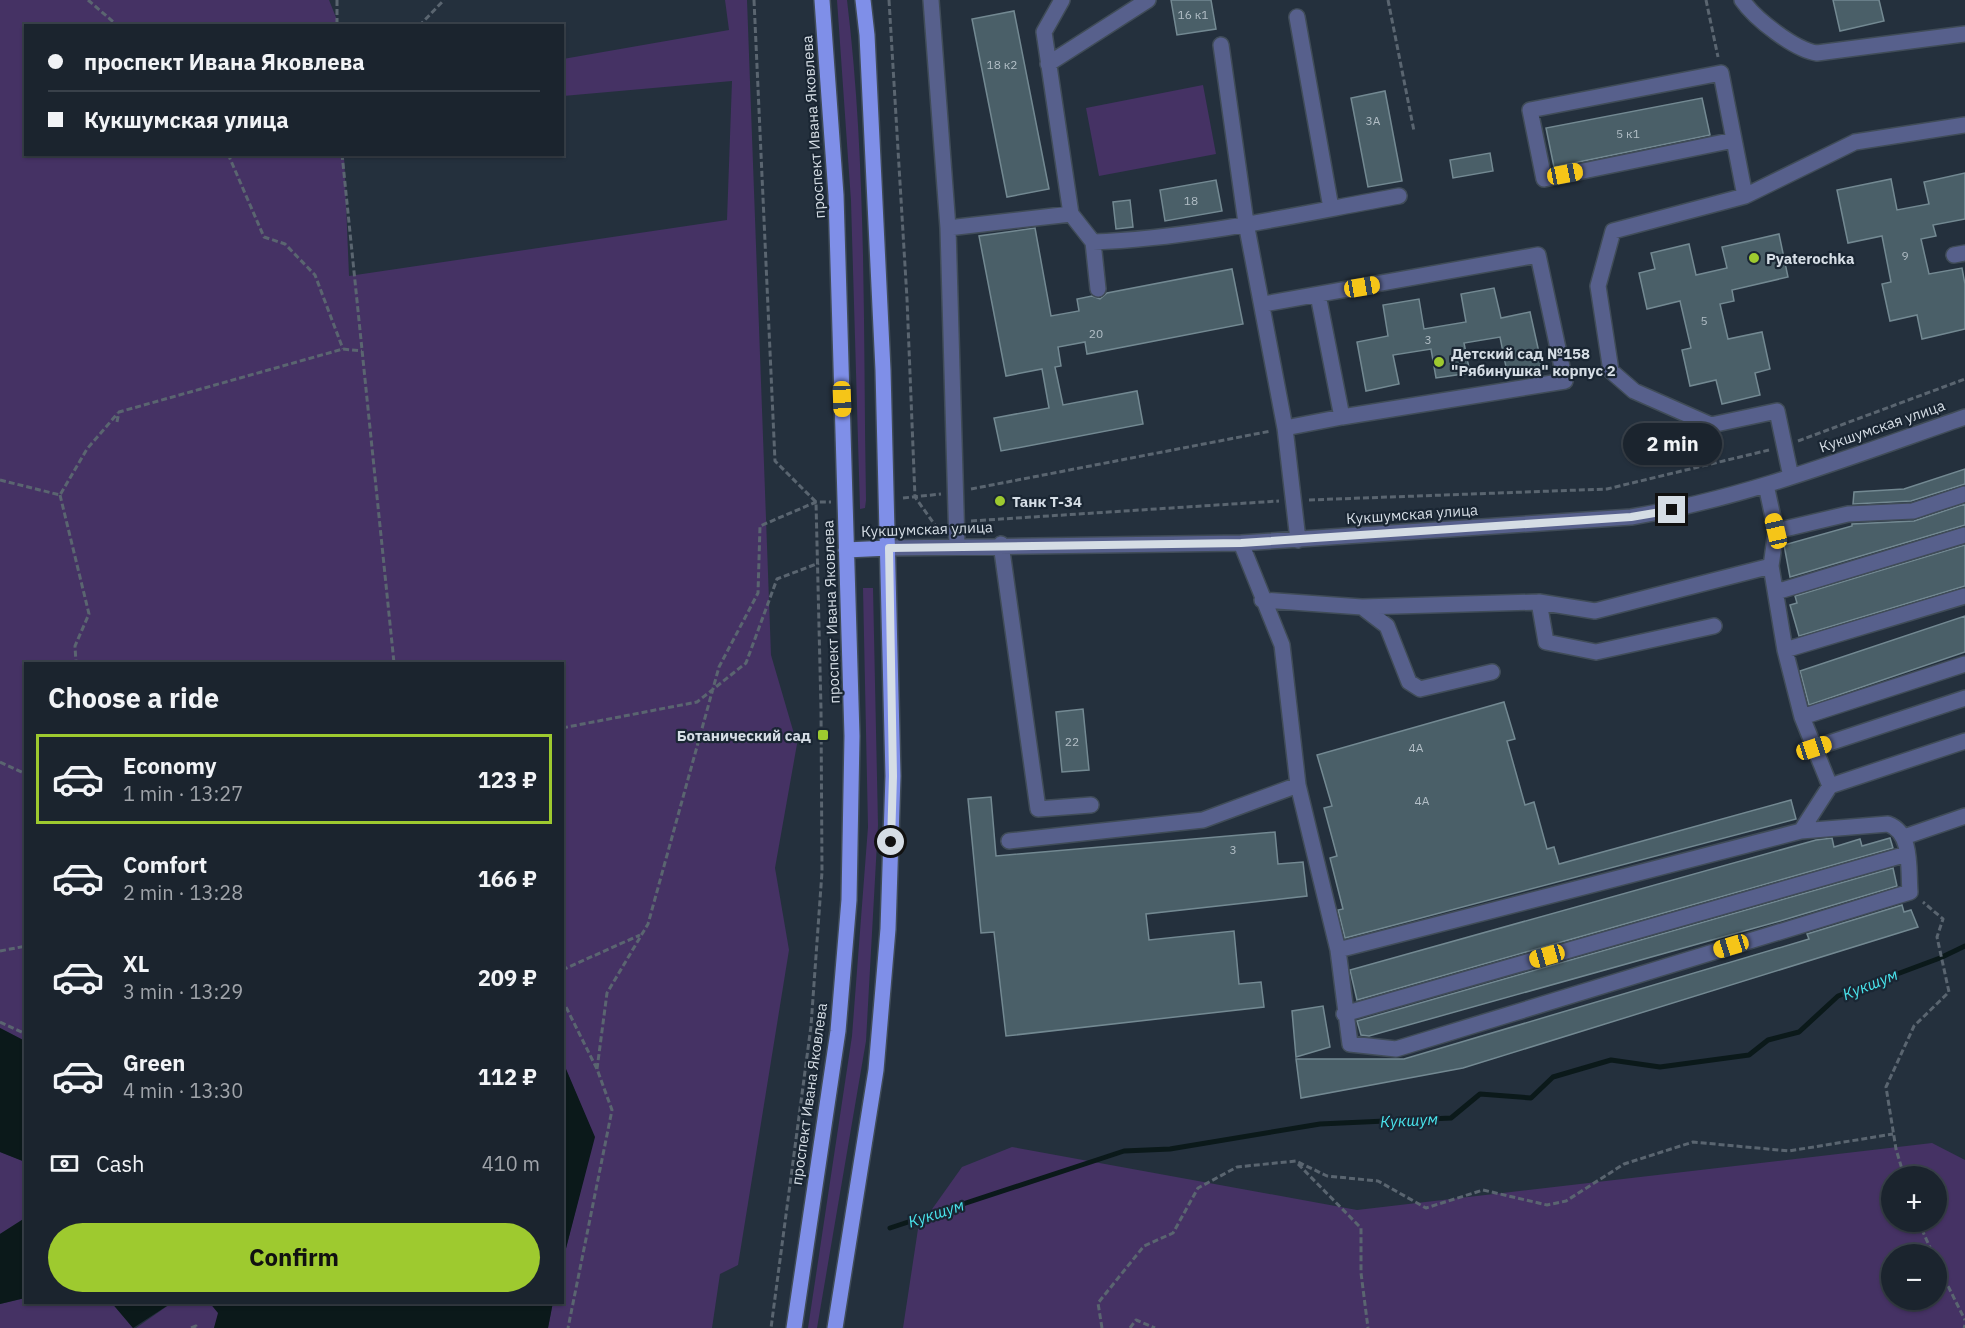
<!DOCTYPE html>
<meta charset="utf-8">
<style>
:root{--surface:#1b242e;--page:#28303a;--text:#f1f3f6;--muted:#a0a4aa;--line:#39414a;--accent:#9eca2f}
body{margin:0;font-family:"IBM Plex Sans",sans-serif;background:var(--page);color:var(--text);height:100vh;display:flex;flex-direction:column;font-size:22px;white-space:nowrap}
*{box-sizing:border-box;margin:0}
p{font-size:20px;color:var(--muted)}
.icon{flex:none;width:33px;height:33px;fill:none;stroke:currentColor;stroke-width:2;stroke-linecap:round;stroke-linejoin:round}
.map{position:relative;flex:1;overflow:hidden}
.details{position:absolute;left:24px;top:662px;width:540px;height:642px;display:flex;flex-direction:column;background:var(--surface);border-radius:0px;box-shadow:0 2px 4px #0004,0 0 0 2px var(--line)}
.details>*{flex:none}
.guide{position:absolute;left:24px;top:24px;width:540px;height:132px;border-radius:0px;box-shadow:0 2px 4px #0004,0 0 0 2px var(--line);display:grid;align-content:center;height:132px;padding:0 24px;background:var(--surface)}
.fabs{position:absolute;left:1881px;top:1166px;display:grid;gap:12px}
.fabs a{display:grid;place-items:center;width:66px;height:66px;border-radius:50%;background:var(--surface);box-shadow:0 2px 4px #0004,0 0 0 2px var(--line);font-size:30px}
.end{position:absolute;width:27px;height:27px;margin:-14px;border:8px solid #d5dde5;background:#111;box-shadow:0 0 0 3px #111}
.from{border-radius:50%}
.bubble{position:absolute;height:42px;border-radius:21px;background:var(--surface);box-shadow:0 2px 4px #0004,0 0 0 2px var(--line);font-size:20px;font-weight:700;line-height:42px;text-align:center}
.car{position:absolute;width:18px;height:36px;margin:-18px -9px;border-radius:8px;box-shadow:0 0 4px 2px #0007;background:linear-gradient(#f5c518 24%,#345 0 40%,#f5c518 0 76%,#345 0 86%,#f5c518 0)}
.guide b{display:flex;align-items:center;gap:21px;height:57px;font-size:22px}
.guide b+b{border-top:2px solid var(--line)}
.guide i{width:15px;height:15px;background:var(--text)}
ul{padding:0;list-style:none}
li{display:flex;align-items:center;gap:18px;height:90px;margin:0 12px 9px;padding:0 12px;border:3px solid transparent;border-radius:0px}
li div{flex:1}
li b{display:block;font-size:22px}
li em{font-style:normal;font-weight:700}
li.current{border-color:var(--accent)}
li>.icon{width:54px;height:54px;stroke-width:1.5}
h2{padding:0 24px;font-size:27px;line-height:72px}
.pay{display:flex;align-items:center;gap:15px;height:66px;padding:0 24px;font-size:22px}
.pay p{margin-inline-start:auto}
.primary-button{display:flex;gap:12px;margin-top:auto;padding:12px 24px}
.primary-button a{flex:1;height:69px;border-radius:36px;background:var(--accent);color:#111;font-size:24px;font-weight:700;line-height:69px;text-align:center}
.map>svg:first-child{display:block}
</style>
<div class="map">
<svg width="1965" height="1328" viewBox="0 0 1965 1328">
<rect width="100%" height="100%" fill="#24303d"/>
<!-- green -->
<path fill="#453264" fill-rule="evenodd" d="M 0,0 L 329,0 L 339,25 L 26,26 L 26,154 L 344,155 L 349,276 L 727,220 L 732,81 L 563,96 L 563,59 L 729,30 L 725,0 L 747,0 L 771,655 L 797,744 L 775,868 L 789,950 L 738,1265 L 720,1274 L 712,1328 L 548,1328 L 553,1302 L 562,1302 L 563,1260 L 594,1137 L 563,1062 L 562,663 L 26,663 L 25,1041 L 0,1028 Z
M 837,0 L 847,0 C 867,165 863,334 866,500 L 865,508 L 860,509 L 851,201 Z
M 1203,85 L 1216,154 L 1099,176 L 1086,108 Z
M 863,588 L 873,588 L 878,825 L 866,1041 L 817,1328 L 808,1328 L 852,1036 L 868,827 Z
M 1932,1143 L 1965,1160 L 1965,1328 L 903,1328 L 918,1229 L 962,1167 L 1012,1147 L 1357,1210 ZM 1892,1176 L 1936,1176 L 1936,1221 L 1892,1221 ZM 1892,1254 L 1936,1254 L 1936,1299 L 1892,1299 Z
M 0,1152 L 26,1162 L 25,1218 L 0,1234 Z
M 25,1298 L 26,1302 L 111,1302 L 133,1328 L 0,1328 L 0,1304 Z
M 173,1302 L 209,1302 L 219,1313 L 214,1328 L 136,1328 Z"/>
<!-- water -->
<path fill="#0b191a" d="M 0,1028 L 25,1041 L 25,1162 L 0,1152 Z
M 563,1062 L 595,1137 L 563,1260 Z
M 25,1218 L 25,1298 L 0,1304 L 0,1234 Z
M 111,1302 L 173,1302 L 133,1328 Z
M 209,1302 L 553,1302 L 548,1328 L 214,1328 L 218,1313 Z"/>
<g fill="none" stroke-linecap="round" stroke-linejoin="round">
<!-- stream -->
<path stroke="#0b191a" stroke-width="5" d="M 890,1228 L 1124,1151 L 1170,1149 L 1320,1124 L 1451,1118 L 1480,1094 L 1531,1098 L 1553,1077 L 1611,1060 L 1660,1067 L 1749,1055 L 1768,1040 L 1799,1032 L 1838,996 L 1940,958 L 1965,946"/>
</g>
<!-- building -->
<path fill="#4a5f68" stroke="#738992" stroke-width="1.5" d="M 1171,0 L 1211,0 L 1216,29 L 1177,35 Z
M 1833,0 L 1879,0 L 1884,21 L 1840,31 Z
M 1014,11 L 1049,189 L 1007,197 L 972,19 Z
M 1385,91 L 1402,181 L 1368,187 L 1351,98 Z
M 1702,98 L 1710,135 L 1554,167 L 1546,128 Z
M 1490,153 L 1493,171 L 1453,178 L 1450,160 Z
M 1965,173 L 1965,219 L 1933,225 L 1936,236 L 1921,239 L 1929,274 L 1962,268 L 1965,284 L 1965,329 L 1922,339 L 1917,315 L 1890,321 L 1882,284 L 1891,282 L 1882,236 L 1848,243 L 1837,190 L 1891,179 L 1897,210 L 1929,204 L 1924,182 Z
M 1216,180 L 1222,211 L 1165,221 L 1160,190 Z
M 1130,200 L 1133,227 L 1116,229 L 1113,202 Z
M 1035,228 L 1051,316 L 1079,311 L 1077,299 L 1092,296 L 1100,299 L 1107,293 L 1232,269 L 1243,324 L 1087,354 L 1085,342 L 1058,347 L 1061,366 L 1055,367 L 1063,405 L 1137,391 L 1143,424 L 1001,451 L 994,418 L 1049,408 L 1042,369 L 1006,376 L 979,236 Z
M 1779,234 L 1788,277 L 1732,290 L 1734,301 L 1720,304 L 1728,339 L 1762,332 L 1770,369 L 1755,373 L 1760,395 L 1722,404 L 1716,380 L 1690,386 L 1682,350 L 1691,348 L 1680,301 L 1647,309 L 1639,273 L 1655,269 L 1651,253 L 1689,244 L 1696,275 L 1727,268 L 1722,247 Z
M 1494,288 L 1501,318 L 1530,312 L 1542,366 L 1507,372 L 1500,337 L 1464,343 L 1470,373 L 1436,378 L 1431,349 L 1393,355 L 1399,384 L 1366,391 L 1357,342 L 1388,336 L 1383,305 L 1419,299 L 1424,329 L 1466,322 L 1461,294 Z
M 1965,469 L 1965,484 L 1911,501 L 1853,504 L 1854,492 L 1904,489 Z
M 1965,504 L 1965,525 L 1790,577 L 1784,545 L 1852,526 L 1852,524 L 1914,521 Z
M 1965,545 L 1965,586 L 1799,636 L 1790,605 L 1797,603 L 1795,596 Z
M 1965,616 L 1965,652 L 1809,705 L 1800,671 Z
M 1504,702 L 1515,739 L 1507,741 L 1525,805 L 1534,802 L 1547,849 L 1554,847 L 1559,864 L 1791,800 L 1796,819 L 1345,938 L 1338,910 L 1343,909 L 1330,858 L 1337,856 L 1324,808 L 1332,806 L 1317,755 Z
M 1083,709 L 1089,770 L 1062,772 L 1056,712 Z
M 991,797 L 996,856 L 1275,832 L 1278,864 L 1303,862 L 1307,896 L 1146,914 L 1149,940 L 1234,931 L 1239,984 L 1261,982 L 1264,1007 L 1006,1036 L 994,932 L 981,933 L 968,799 Z
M 1832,838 L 1834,847 L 1860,839 L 1862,846 L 1890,838 L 1893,848 L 1357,1000 L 1350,970 L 1816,840 Z
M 1893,868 L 1897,886 L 1780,921 L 1369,1036 L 1361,1035 L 1357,1021 Z
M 1902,905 L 1904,912 L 1911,910 L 1918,927 L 1463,1068 L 1301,1098 L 1296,1059 L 1404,1059 L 1809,939 L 1807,934 Z
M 1323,1006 L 1330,1047 L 1296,1057 L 1292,1011 Z"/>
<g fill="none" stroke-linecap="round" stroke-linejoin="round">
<!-- minor casing -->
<g stroke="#404c58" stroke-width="18">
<path id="minor" d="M 931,0 L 948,228 L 957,546
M 1742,0 C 1755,19 1795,50 1817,53 L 1965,34
M 1297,17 L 1331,208
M 1221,45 L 1246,223 L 1285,428 L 1298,540
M 1048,64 L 1148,0
M 1734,140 L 1544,179 L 1530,110 L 1721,73 L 1745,196
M 1071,214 L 1093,242 C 1196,238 1299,214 1399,196
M 948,228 L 1071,214 L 1044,32 L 1062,0
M 1093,242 L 1098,289
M 1954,255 L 1965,253
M 1264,304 L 1538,255 L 1565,381 L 1342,417
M 1285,428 L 1342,417 L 1318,295
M 1791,477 L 1777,411 L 1711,425 L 1634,391 L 1611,371 L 1598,286 L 1613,231 L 1745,196 L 1855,142 L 1965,125
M 1776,531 L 1848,514 L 1913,511 L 1965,494
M 1241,543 L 1282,645 L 1298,785 L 1338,950 L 1350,1044 L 1396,1049 L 1910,892 C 1908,869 1913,833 1888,824 L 1801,831 L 1830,786 L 1802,717 L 1785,650 L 1771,566 L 1776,531 L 1766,485
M 1001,544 L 1038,809 L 1091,805
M 889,548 L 1241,543 L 1631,517 C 1746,498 1855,455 1965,417
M 1776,592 L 1965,535
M 1262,600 L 1362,607 L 1539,602 L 1595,611 L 1771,566
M 1539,602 L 1546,642 L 1596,652 L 1714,626
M 1362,607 L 1387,626 L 1409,682 L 1420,689 L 1492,672
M 1785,650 L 1965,596
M 1802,717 L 1965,664
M 1814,748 L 1965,698
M 1830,786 L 1965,741
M 1904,837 L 1965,816
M 1009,841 L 1203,820 L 1298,785
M 1338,950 L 1801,831
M 1344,1014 L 1907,854"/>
</g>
<!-- major casing -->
<g stroke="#404c58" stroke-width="18">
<path id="major" d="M 846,550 L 889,548
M 794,1328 L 838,1031 L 849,900 L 852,736 L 836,195 L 822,0
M 835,1328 L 876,1070 L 888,929 L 893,776 L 883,370 L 867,35 L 863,0"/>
</g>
<!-- path -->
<path stroke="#5a6570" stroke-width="3" stroke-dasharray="6 3" stroke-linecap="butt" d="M 88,0 L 118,26
M 337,0 L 337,26
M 754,0 L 775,461 L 816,502 L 821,709 L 822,872 L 811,1026 L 771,1328
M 889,0 L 907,299 L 915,497 L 935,525 L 935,531
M 1388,0 L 1414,131
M 1706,0 L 1718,57
M 419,26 L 444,0
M 228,154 L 264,237 L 285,244 L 315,275 L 343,349
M 342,154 L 394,663
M 117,422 L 119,412 L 343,349 L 362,351
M 1798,441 L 1965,379
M 0,480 L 60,495 L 87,449 L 118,413
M 971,489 L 1271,431
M 60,495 L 89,614 L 75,646 L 76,663
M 903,498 L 941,494
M 1309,500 L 1607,489 L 1769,450
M 971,521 L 1279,501
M 562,728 L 697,702 L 746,663 L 777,579 L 819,563
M 0,762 L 26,774
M 0,951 L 26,946
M 562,970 L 640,935
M 562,999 L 597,1069 L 612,1110 L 568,1328
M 0,1022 L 26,1034
M 597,1069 L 607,993 L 648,924 L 719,667 L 758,593 L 760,526 L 816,502 L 831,502
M 1298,1164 L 1361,1228 L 1361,1273 L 1368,1328
M 1904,1176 L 1896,1149 L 1886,1087 L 1914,1026 L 1949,992 L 1937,937 L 1943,919 L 1923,902
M 1918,1221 L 1933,1254
M 1936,1262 L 1965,1320
M 191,1328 L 196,1326 L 196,1328
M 1102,1328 L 1098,1303 L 1144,1246 L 1173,1233 L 1198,1188 L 1237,1167 L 1296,1161 L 1327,1176 L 1378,1181 L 1426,1208 L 1483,1190 L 1547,1205 L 1566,1201 L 1624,1164 L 1693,1142 L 1789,1151 L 1893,1134
M 1130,1328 L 1136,1320 L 1155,1328
M 1964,1328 L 1965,1325"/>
<!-- minor -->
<use href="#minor" stroke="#57608c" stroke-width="15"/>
<!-- major -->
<use href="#major" stroke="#7f8fe8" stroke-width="15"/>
</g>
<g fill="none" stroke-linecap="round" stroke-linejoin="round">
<!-- route -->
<path stroke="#d5dde5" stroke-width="8" d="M 891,842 L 893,776 L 889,548 L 1241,543 L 1631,517 L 1672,510"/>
</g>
<!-- markers -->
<g fill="#9eca2f" stroke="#1a2633" stroke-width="2">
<circle cx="1754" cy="258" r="6"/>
<circle cx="1439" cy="362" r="6"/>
<circle cx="1000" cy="501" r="6"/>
<rect x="817" y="729" width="12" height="12" rx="3"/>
</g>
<g text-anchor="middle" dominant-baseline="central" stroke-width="4.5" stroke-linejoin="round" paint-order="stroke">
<!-- number labels -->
<g font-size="12" fill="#b2bec6">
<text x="1193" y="14">16 к1</text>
<text x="1002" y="64">18 к2</text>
<text x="1373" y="120">3А</text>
<text x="1628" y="133">5 к1</text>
<text x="1191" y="200">18</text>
<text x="1905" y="255">9</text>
<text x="1704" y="320">5</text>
<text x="1096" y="333">20</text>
<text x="1428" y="339">3</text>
<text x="1072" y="741">22</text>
<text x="1416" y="747">4А</text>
<text x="1422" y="800">4А</text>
<text x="1233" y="849">3</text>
</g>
<!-- street labels -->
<g font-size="15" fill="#d5dde5" stroke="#1a2633">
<text transform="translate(813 127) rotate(-94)">проспект Ивана Яковлева</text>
<text transform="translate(1882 426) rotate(-19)">Кукшумская улица</text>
<text transform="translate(1412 514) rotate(-4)">Кукшумская улица</text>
<text transform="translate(927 529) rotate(-2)">Кукшумская улица</text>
<text transform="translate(831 612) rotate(-92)">проспект Ивана Яковлева</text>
<text transform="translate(809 1094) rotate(-82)">проспект Ивана Яковлева</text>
</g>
<!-- poi labels -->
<g font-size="15" font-weight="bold" fill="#d5dde5" stroke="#1a2633" text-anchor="start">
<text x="1766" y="258">Pyaterochka</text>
<text x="1451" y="353">Детский сад №158<tspan x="1451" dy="17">"Рябинушка" корпус 2</tspan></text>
<text x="1012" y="501">Танк Т-34</text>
<text x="811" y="735" text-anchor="end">Ботанический сад</text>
</g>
<!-- water labels -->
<g font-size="16" font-style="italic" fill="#4ae6ee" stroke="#1a2633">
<text transform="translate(1870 984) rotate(-22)">Кукшум</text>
<text transform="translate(1409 1120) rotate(-3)">Кукшум</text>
<text transform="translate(936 1213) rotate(-18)">Кукшум</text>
</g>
</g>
</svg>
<div class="fabs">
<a>+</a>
<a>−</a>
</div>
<i class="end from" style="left:891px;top:842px"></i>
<i class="end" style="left:1672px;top:510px"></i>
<div class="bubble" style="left:1623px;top:423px;width:99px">2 min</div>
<i class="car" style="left:1565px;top:174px;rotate:79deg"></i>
<i class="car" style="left:1362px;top:287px;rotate:80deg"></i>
<i class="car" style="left:842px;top:399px;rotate:178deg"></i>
<i class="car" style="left:1776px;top:531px;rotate:347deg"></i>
<i class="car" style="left:1814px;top:748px;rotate:72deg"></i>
<i class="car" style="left:1731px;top:946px;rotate:253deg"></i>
<i class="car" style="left:1547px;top:956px;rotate:254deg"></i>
<div class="guide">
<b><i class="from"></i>проспект Ивана Яковлева</b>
<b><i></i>Кукшумская улица</b>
</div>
<section class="details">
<h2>Choose a ride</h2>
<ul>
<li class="current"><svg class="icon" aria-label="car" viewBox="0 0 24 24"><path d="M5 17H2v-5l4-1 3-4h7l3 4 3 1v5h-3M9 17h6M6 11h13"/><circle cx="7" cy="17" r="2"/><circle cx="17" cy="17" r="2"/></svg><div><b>Economy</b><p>1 min · 13:27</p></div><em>123 ₽</em></li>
<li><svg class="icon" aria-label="car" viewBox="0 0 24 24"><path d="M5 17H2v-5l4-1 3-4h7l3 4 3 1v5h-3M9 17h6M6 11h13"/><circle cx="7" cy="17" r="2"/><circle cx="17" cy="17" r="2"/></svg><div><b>Comfort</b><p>2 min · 13:28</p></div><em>166 ₽</em></li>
<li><svg class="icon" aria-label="car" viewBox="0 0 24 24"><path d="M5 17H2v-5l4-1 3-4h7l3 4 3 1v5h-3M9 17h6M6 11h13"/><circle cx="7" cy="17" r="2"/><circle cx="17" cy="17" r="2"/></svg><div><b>XL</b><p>3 min · 13:29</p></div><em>209 ₽</em></li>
<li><svg class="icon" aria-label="car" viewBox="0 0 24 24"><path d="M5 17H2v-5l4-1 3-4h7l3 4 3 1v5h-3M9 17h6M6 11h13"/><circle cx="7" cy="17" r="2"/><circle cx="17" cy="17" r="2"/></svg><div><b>Green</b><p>4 min · 13:30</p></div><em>112 ₽</em></li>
</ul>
<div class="pay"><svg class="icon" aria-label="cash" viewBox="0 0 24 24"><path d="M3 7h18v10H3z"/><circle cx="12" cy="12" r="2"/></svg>Cash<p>410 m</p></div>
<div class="primary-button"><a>Confirm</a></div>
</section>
</div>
